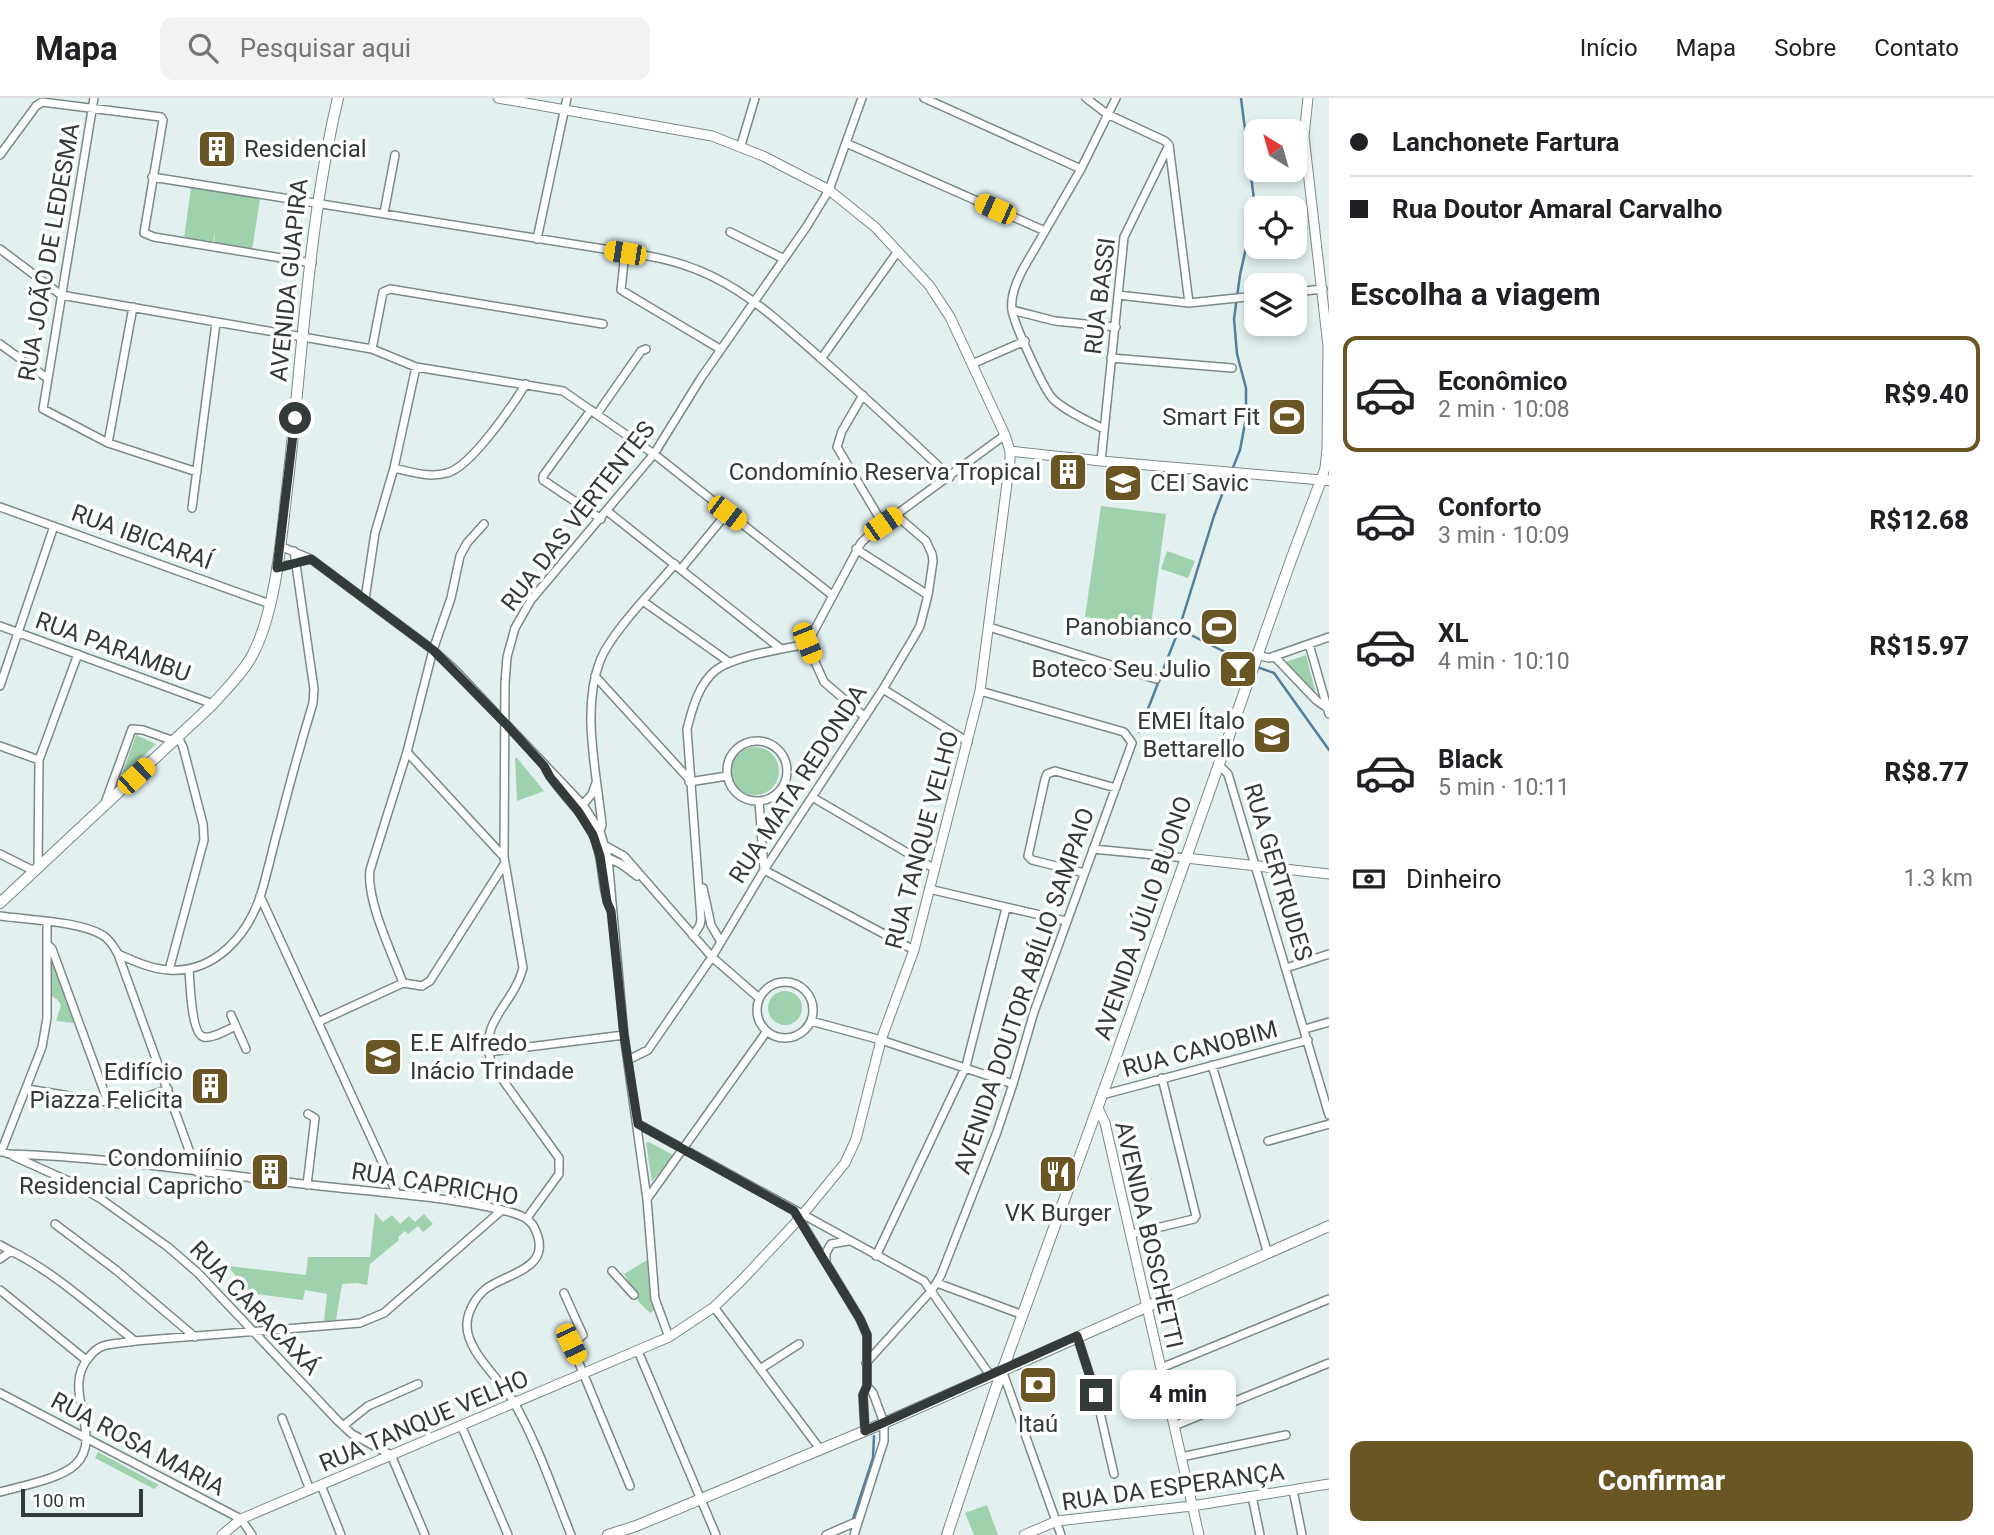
<!DOCTYPE html>
<html lang="pt">
<meta charset="utf-8">
<style>
:root{--surface:#fff;--page:#f2f2f2;--text:#202124;--muted:#757577;--line:#e0e0e0;--accent:#6a5524}
body{margin:0;font-family:Roboto,sans-serif;background:var(--page);color:var(--text);height:100vh;display:flex;flex-direction:column;font-size:26px;white-space:nowrap}
*{box-sizing:border-box;margin:0}
p{font-size:23px;color:var(--muted)}
.icon{flex:none;width:38px;height:38px;fill:none;stroke:currentColor;stroke-width:2;stroke-linecap:round;stroke-linejoin:round}
.map{position:relative;flex:1;overflow:hidden}
.details{display:flex;flex-direction:column;background:var(--surface);width:665px}
.details>*{flex:none}
.banner{display:grid;align-content:center;height:154px;padding:0 21px;background:var(--surface)}
.needle{width:46px;rotate:323deg}
.controls{position:absolute;left:1244px;top:21px;display:grid;gap:14px}
.controls a{display:grid;place-items:center;width:63px;height:63px;border-radius:14px;background:var(--surface);box-shadow:0 4px 10px #0003;font-size:35px}
.scale{position:absolute;left:21px;bottom:18px;width:122px;box-sizing:border-box;padding-left:7px;border:4px solid #343a3a;border-top:0;font-size:19px;line-height:24px;white-space:nowrap;color:#343a3a;-webkit-text-stroke:5px #fff;paint-order:stroke}
.end{position:absolute;width:32px;height:32px;margin:-16px;border:9px solid #343a3a;background:#fff;box-shadow:0 0 0 4px #fff}
.from{border-radius:50%}
.bubble{position:absolute;height:49px;border-radius:14px;background:var(--surface);box-shadow:0 4px 10px #0003;font-size:23px;font-weight:800;line-height:49px;text-align:center}
.car{position:absolute;width:21px;height:42px;margin:-21px -10px;border-radius:9px;box-shadow:0 0 5px 2px #0007;background:linear-gradient(#f5c518 24%,#345 0 40%,#f5c518 0 76%,#345 0 86%,#f5c518 0)}
.banner b{display:flex;align-items:center;gap:24px;height:66px;font-size:26px}
.banner b+b{border-top:2px solid var(--line)}
.banner i{width:18px;height:18px;background:var(--text)}
ul{padding:0;list-style:none}
li{display:flex;align-items:center;gap:21px;height:116px;margin:0 14px 10px;padding:0 7px;border:4px solid transparent;border-radius:14px}
li div{flex:1}
li b{display:block;font-size:26px}
li em{font-style:normal;font-weight:800}
li.active{border-color:var(--accent)}
li>.icon{width:63px;height:63px;stroke-width:1.5}
h2{padding:0 21px;font-size:32px;line-height:84px}
.pay{display:flex;align-items:center;gap:18px;height:77px;padding:0 21px;font-size:26px}
.pay p{margin-inline-start:auto}
.action{display:flex;gap:14px;margin-top:auto;padding:14px 21px}
.action a{flex:1;height:80px;border-radius:14px;background:var(--accent);color:#fff;font-size:28px;font-weight:800;line-height:80px;text-align:center}
header{display:flex;align-items:center;gap:42px;box-sizing:border-box;height:98px;padding:0 35px;background:var(--surface);border-bottom:2px solid var(--line)}
header strong{font-size:33px}
nav{display:flex;gap:38px;margin-inline-start:auto;font-size:24px}
.search{width:490px;height:63px;background:var(--page);display:flex;align-items:center;gap:18px;box-sizing:border-box;padding:0 24px;border-radius:14px;color:var(--muted);font-size:26px}
main{display:flex;flex:1;min-height:0}
.map>svg:first-child{display:block}
</style>
<header>
<strong>Mapa</strong>
<div class="search"><svg class="icon" aria-label="search" viewBox="0 0 24 24"><circle cx="10" cy="10" r="6"/><path d="M15 15l6 6"/></svg>Pesquisar aqui</div>
<nav><a>Início</a><a>Mapa</a><a>Sobre</a><a>Contato</a></nav>
</header>
<main>
<div class="map">
<svg width="1329" height="1437" viewBox="0 0 1329 1437">
<rect width="100%" height="100%" fill="#e2f0f0"/>
<!-- green -->
<path fill="#9fd1ac" d="M 191,89 L 260,101 L 252,152 L 214,145 L 215,132 L 213,144 L 184,141 Z
M 1101,408 L 1166,416 L 1151,527 L 1085,519 Z
M 1167,453 L 1195,463 L 1188,480 L 1161,471 Z
M 1306,557 L 1316,596 L 1286,564 Z
M 136,637 L 156,646 L 121,679 Z
M731 673a24 24 0 1 1 48 0a24 24 0 1 1-48 0Z
M 515,660 L 517,660 L 544,693 L 517,703 Z
M 51,852 L 72,916 L 74,925 L 56,923 L 61,907 L 57,901 L 51,898 L 47,853 Z
M768 910a17 17 0 1 1 34 0a17 17 0 1 1-34 0Z
M 649,1044 L 673,1057 L 652,1084 L 646,1045 Z
M 375,1115 L 383,1124 L 392,1117 L 400,1126 L 409,1118 L 415,1124 L 424,1116 L 433,1126 L 423,1134 L 418,1128 L 408,1136 L 405,1133 L 398,1139 L 399,1142 L 370,1166 L 367,1187 L 357,1185 L 342,1186 L 336,1222 L 324,1223 L 327,1196 L 305,1192 L 303,1202 L 249,1195 L 228,1168 L 306,1177 L 308,1159 L 370,1159 Z
M 647,1162 L 650,1195 L 655,1212 L 650,1215 L 639,1204 L 624,1176 Z
M 98,1354 L 159,1387 L 154,1391 L 95,1360 Z
M 987,1407 L 998,1437 L 974,1437 L 965,1415 Z"/>
<g fill="none" stroke-linecap="round" stroke-linejoin="round">
<!-- stream -->
<path stroke="#537e9c" stroke-width="2.5" d="M 1232,372 L 1240,352 L 1246,320 L 1246,290 L 1237,256 L 1234,221 L 1240,177 L 1255,109 L 1241,0
M 1179,531 L 1251,567
M 1257,569 L 1274,575 L 1329,652
M 1139,634 L 1179,531 L 1214,418 L 1229,378
M 852,1424 L 873,1360 L 874,1338"/>
<!-- minor casing -->
<g stroke="#7c8989" stroke-width="10">
<path id="minor" d="M 94,0 L 43,311 L 108,345 L 197,374
M 924,0 L 1081,71
M 1086,0 L 1107,16 L 1165,43 L 1169,47 L 1189,205
M 846,45 L 1045,133
M 741,47 L 755,0
M 0,57 L 36,8 L 42,4 L 161,19 L 163,22 L 144,135 L 154,139 L 312,165
M 1295,60 L 1306,58
M 152,79 L 648,158 C 726,171 768,214 824,263 C 867,301 909,340 950,379
M 384,115 L 395,57
M 730,134 L 784,161
M 537,141 L 567,0
M 0,151 L 61,197 L 372,251 L 416,269 L 563,293 L 654,356 L 832,497
M 625,155 L 621,192 L 720,251
M 1295,194 L 1323,191
M 1118,197 L 1189,205 L 1256,198
M 1012,212 L 1055,223 L 1116,229
M 0,246 L 47,280
M 372,251 L 383,194 L 390,191 L 603,226
M 1111,260 L 1232,270
M 821,261 L 898,153
M 972,266 L 1025,243
M 863,297 L 842,333 L 837,349 L 883,426
M 591,312 L 543,378 L 543,382 L 601,421
M 597,316 L 641,253 L 646,251
M 1104,331 C 1088,323 1067,314 1053,301 C 1044,292 1014,226 1012,212 C 1010,198 1017,183 1023,171 L 1081,71 L 1116,0
M 108,345 L 133,209
M 1101,363 L 1124,139 L 1169,47
M 394,370 C 411,374 429,380 447,375 C 471,369 512,308 526,286
M 0,409 L 270,506
M 192,410 L 216,225
M 607,413 L 781,551
M 484,426 L 467,445 L 460,458 L 451,500 L 433,552 L 407,654 L 370,772 C 366,802 392,855 403,885 L 422,888 L 430,883 L 505,765
M 280,448 L 311,461 L 433,552 L 455,572 L 583,707 L 600,733 L 608,760 L 624,937 L 647,1101 L 655,1201 L 669,1239
M 856,451 L 928,497
M 277,470 L 310,461
M 681,471 L 727,415
M 365,501 L 375,435 L 394,370 L 416,269
M 644,504 L 729,564
M 0,528 L 213,606
M 989,529 L 1156,581
M 807,546 L 824,584 L 865,619
M 1309,546 L 1329,616
M 1257,557 L 1269,560 L 1329,539
M 1274,558 L 1316,602 L 1327,610
M 595,578 L 689,681
M 0,588 L 54,428
M 883,591 L 968,644
M727 673a30 30 0 1 1 60 0a30 30 0 1 1-60 0Z
M 0,648 L 39,662
M 407,654 L 504,759
M 1219,667 L 1228,676 L 1329,1017
M 546,671 C 558,695 583,712 594,738 C 604,761 600,789 611,812
M 689,684 L 727,678
M 812,699 L 935,771
M 759,703 L 764,772 L 914,852
M 105,705 L 132,631 L 143,632 L 174,643
M 580,710 L 592,696 L 596,685
M 593,737 L 600,733 L 602,727 C 597,677 581,611 600,563 C 610,536 654,491 675,466
M 597,749 L 606,748 L 624,758 L 712,859 L 759,900
M 1093,751 L 1186,760
M 0,756 L 34,773
M 606,759 L 621,766 L 637,778
M 38,770 L 39,662 L 78,556
M 1084,775 L 1032,762 L 1028,758 L 1045,681 L 1047,676 L 1055,673 L 1116,690
M 703,790 L 711,827 L 721,844
M 929,791 L 1066,823
M 260,798 L 397,1096
M 0,818 C 28,822 81,823 104,838 C 111,843 114,849 118,856 L 197,1074
M 693,838 L 700,827 L 701,821 L 687,631 C 692,611 699,585 716,572 C 734,558 783,551 807,546 L 861,445 L 871,435 L 1005,337
M 47,846 L 52,851 L 108,1004
M 118,856 C 134,863 151,871 169,872 C 215,875 248,837 261,796 C 268,773 273,748 280,724 C 290,684 301,645 313,605 L 314,591 L 294,453
M 1286,870 L 1329,856
M 189,871 C 190,883 191,937 204,939 C 213,941 228,931 236,928
M 169,872 L 204,742 L 203,726 L 183,649 L 178,639
M757 912a28 28 0 1 1 56 0a28 28 0 1 1-56 0Z
M 231,917 L 246,951
M 811,923 L 881,942 L 1013,986
M 318,924 L 403,885
M 1305,931 L 1329,924
M 488,954 L 624,937
M 628,962 L 648,952 L 712,859 L 764,772 L 883,591 L 914,539 L 920,528 L 928,497 L 933,463 L 932,456 L 926,443 L 896,417
M 1212,967 L 1268,1156
M 27,991 L 125,1007 L 168,991
M 1102,997 L 1308,942
M 638,1026 L 924,1183 L 990,1277
M 1268,1043 L 1329,1026
M 0,1053 L 9,1056 C 108,1059 206,1075 303,1086 C 369,1094 437,1097 502,1112 C 514,1115 528,1118 534,1129 C 555,1170 510,1174 487,1190 C 477,1197 468,1212 467,1225 C 465,1252 499,1280 512,1301 C 537,1344 553,1392 571,1437
M 1,1054 L 42,949 L 47,920 L 47,825
M 13,1058 L 73,1085 L 101,1101 L 168,1149 L 198,1175 L 338,1323 L 352,1336 L 391,1357 L 425,1437
M 307,1087 L 315,1020 L 308,1016
M 647,1101 L 767,933
M 797,1117 L 860,1221 L 867,1237 L 867,1288 L 863,1297 L 865,1333
M 527,1120 L 559,1076 L 559,1060 L 492,967 C 477,922 513,909 523,870 L 504,759 L 505,585 L 507,559 L 515,530 L 531,502 L 654,356 L 701,280 L 807,128 L 829,92 L 862,0
M 55,1126 L 116,1172 L 195,1239
M 1131,1136 L 1194,1121 L 1196,1118 L 1162,980
M 0,1147 L 11,1153
M 876,1158 L 966,968 L 1006,810
M 0,1161 L 11,1153 C 56,1175 95,1212 135,1243
M 826,1164 L 826,1155 L 831,1146 L 848,1143
M 612,1173 L 634,1197
M 937,1185 L 1023,1217
M 0,1192 L 86,1262
M 564,1195 L 583,1237 L 571,1246 L 630,1388
M 714,1209 L 820,1351
M 1077,1238 L 1096,1297 L 1114,1376
M 638,1253 L 716,1437
M 866,1265 L 932,1192 L 941,1177 L 997,1034 L 1013,986 L 1034,914 L 1132,645 L 1124,634 L 980,593
M 1161,1270 L 1329,1201
M 760,1271 L 799,1246
M 1002,1272 L 1061,1437
M 0,1295 L 241,1421 L 252,1437
M 282,1320 L 310,1392
M 461,1327 L 508,1437
M 343,1328 L 368,1308 L 418,1286
M 1174,1328 L 1329,1265
M 1181,1359 L 1286,1337
M 321,1387 L 341,1437
M 1293,1392 L 1302,1437
M 0,1394 C 21,1388 61,1381 76,1366 C 105,1338 59,1291 90,1258 C 93,1254 98,1250 103,1248 C 113,1245 125,1245 135,1243 L 360,1225 L 384,1215 L 502,1112
M 1252,1398 L 1260,1437
M 826,1437 L 858,1423
M 854,1437 L 884,1343 L 884,1325 L 873,1295 L 867,1288"/>
</g>
<!-- tertiary casing -->
<g stroke="#7c8989" stroke-width="11">
<path id="tertiary" d="M 1010,353 L 1101,363 L 1321,382 L 1325,370 L 1327,351 L 1328,248 L 1304,38 L 1308,0
M 1186,760 L 1329,776
M 1098,1010 L 1105,1025 L 1199,1437
M 222,1437 L 241,1421 L 669,1239 L 714,1209 L 741,1183 L 799,1121 L 845,1065 L 856,1041 L 881,942 L 914,852 L 980,593 L 1010,362 L 1010,353 L 1005,337 L 950,219 L 929,187 L 875,129 L 829,92 L 763,58 L 712,38 L 498,0
M 1024,1437 L 1057,1423 L 1192,1408 L 1329,1386"/>
</g>
<!-- secondary casing -->
<g stroke="#7c8989" stroke-width="12">
<path id="secondary" d="M 0,805 L 213,606 C 227,590 243,575 253,556 C 278,507 282,429 289,374 C 303,249 309,122 338,0
M 608,1437 L 636,1428 L 884,1325 L 1329,1128
M 947,1437 L 995,1293 L 1114,964 L 1291,462 L 1321,382 L 1329,382"/>
</g>
<!-- minor -->
<use href="#minor" stroke="#fff" stroke-width="7"/>
<!-- tertiary -->
<use href="#tertiary" stroke="#fff" stroke-width="9"/>
<!-- secondary -->
<use href="#secondary" stroke="#fff" stroke-width="10"/>
</g>
<g fill="none" stroke-linecap="round" stroke-linejoin="round">
<!-- route -->
<path stroke="#343a3a" stroke-width="9" d="M 295,320 L 277,470 L 311,461 L 433,552 L 505,625 L 544,668 L 550,679 L 578,713 L 593,737 L 600,758 L 607,804 L 611,813 L 624,937 L 638,1026 L 794,1113 L 860,1221 L 867,1237 L 867,1288 L 863,1297 L 865,1333 L 1077,1238 L 1096,1297"/>
</g>
<!-- icons -->
<defs>
<g id="building-square" transform="scale(2.0125)"><rect x="-9" y="-9" width="18" height="18" rx="4" fill="#6a5524" stroke="#fff"/><path d="M-4-6H4V6H1V3H-1V6H-4ZM-2.5-4.3h1.7v1.8h-1.7ZM.8-4.3h1.7v1.8H.8ZM-2.5-1h1.7V.8h-1.7ZM.8-1h1.7V.8H.8Z" fill="#fff"/></g>
<g id="stadium-square" transform="scale(2.0125)"><rect x="-9" y="-9" width="18" height="18" rx="4" fill="#6a5524" stroke="#fff"/><path d="M0-5a6.5 5 0 1 0 0 10a6.5 5 0 1 0 0-10ZM-3.5-1.8h7v3.6h-7Z" fill="#fff"/></g>
<g id="school-square" transform="scale(2.0125)"><rect x="-9" y="-9" width="18" height="18" rx="4" fill="#6a5524" stroke="#fff"/><path d="M0-5L7-2L0 1L-7-2ZM-4 1L0 2.5L4 1V4Q0 6-4 4Z" fill="#fff"/></g>
<g id="bar-square" transform="scale(2.0125)"><rect x="-9" y="-9" width="18" height="18" rx="4" fill="#6a5524" stroke="#fff"/><path d="M-6-5H6L.8 .8V4.5H3.5V6h-7V4.5H-.8V.8Z" fill="#fff"/></g>
<g id="restaurant-square" transform="scale(2.0125)"><rect x="-9" y="-9" width="18" height="18" rx="4" fill="#6a5524" stroke="#fff"/><path d="M-5-6h1v4h1v-4h1v4h1v-4h1v5L-1.5 .5V6h-2V.5L-5-1ZM5-6V6H3V1.5H1.5Q1.5-4 5-6Z" fill="#fff"/></g>
<g id="bank-square" transform="scale(2.0125)"><rect x="-9" y="-9" width="18" height="18" rx="4" fill="#6a5524" stroke="#fff"/><path d="M-6-4H6V4H-6ZM0-2.3a2.3 2.3 0 1 0 0 4.6a2.3 2.3 0 1 0 0-4.6Z" fill="#fff"/></g>
</defs>
<g fill-rule="evenodd">
<use href="#building-square" x="217" y="51"/>
<use href="#stadium-square" x="1287" y="319"/>
<use href="#building-square" x="1068" y="374"/>
<use href="#school-square" x="1123" y="385"/>
<use href="#stadium-square" x="1219" y="529"/>
<use href="#bar-square" x="1238" y="571"/>
<use href="#school-square" x="1272" y="637"/>
<use href="#school-square" x="383" y="959"/>
<use href="#building-square" x="210" y="988"/>
<use href="#building-square" x="270" y="1074"/>
<use href="#restaurant-square" x="1058" y="1076"/>
<use href="#bank-square" x="1038" y="1287"/>
</g>
<g text-anchor="middle" dominant-baseline="central" stroke-width="7" stroke-linejoin="round" paint-order="stroke">
<!-- poi labels -->
<g font-size="24" fill="#343a3a" stroke="#fff" text-anchor="end">
<text x="244" y="51" text-anchor="start">Residencial</text>
<text x="1260" y="319">Smart Fit</text>
<text x="1041" y="374">Condomínio Reserva Tropical</text>
<text x="1150" y="385" text-anchor="start">CEI Savic</text>
<text x="1192" y="529">Panobianco</text>
<text x="1211" y="571">Boteco Seu Julio</text>
<text x="1245" y="623">EMEI Ítalo<tspan x="1245" dy="28">Bettarello</tspan></text>
<text x="410" y="945" text-anchor="start">E.E Alfredo<tspan x="410" dy="28">Inácio Trindade</tspan></text>
<text x="183" y="974">Edifício<tspan x="183" dy="28">Piazza Felicita</tspan></text>
<text x="243" y="1060">Condomiínio<tspan x="243" dy="28">Residencial Capricho</tspan></text>
<text x="1058" y="1115" text-anchor="middle">VK Burger</text>
<text x="1038" y="1326" text-anchor="middle">Itaú</text>
</g>
<!-- street labels -->
<g font-size="24" fill="#343a3a" stroke="#fff">
<text transform="translate(49 154) rotate(-80)">RUA JOÃO DE LEDESMA</text>
<text transform="translate(289 182) rotate(-84)">AVENIDA GUAPIRA</text>
<text transform="translate(1100 198) rotate(-83)">RUA BASSI</text>
<text transform="translate(578 418) rotate(-52)">RUA DAS VERTENTES</text>
<text transform="translate(142 439) rotate(20)">RUA IBICARAÍ</text>
<text transform="translate(113 549) rotate(20)">RUA PARAMBU</text>
<text transform="translate(798 686) rotate(-57)">RUA MATA REDONDA</text>
<text transform="translate(922 742) rotate(-75)">RUA TANQUE VELHO</text>
<text transform="translate(1278 774) rotate(73)">RUA GERTRUDES</text>
<text transform="translate(1143 820) rotate(-71)">AVENIDA JÚLIO BUONO</text>
<text transform="translate(1024 893) rotate(-71)">AVENIDA DOUTOR ABÍLIO SAMPAIO</text>
<text transform="translate(1200 951) rotate(-15)">RUA CANOBIM</text>
<text transform="translate(435 1086) rotate(9)">RUA CAPRICHO</text>
<text transform="translate(1149 1137) rotate(77)">AVENIDA BOSCHETTI</text>
<text transform="translate(255 1210) rotate(46)">RUA CARACAXÁ</text>
<text transform="translate(424 1323) rotate(-23)">RUA TANQUE VELHO</text>
<text transform="translate(138 1346) rotate(28)">RUA ROSA MARIA</text>
<text transform="translate(1173 1389) rotate(-8)">RUA DA ESPERANÇA</text>
</g>
</g>
</svg>
<div class="controls">
<a><svg class="needle" viewBox="-14 -14 28 28"><path d="M0-13l5 13h-10z" fill="#e53935"/><path d="M0 13l5-13h-10z" fill="#757577"/></svg></a>
<a><svg class="icon" aria-label="locate" viewBox="0 0 24 24"><circle cx="12" cy="12" r="6"/><path d="M12 2v4M12 18v4M2 12h4M18 12h4"/></svg></a>
<a><svg class="icon" aria-label="layers" viewBox="0 0 24 24"><path d="M12 4l9 5-9 5-9-5zM3 14l9 5 9-5"/></svg></a>
</div>
<div class="scale">100 m</div>
<i class="end from" style="left:295px;top:320px"></i>
<i class="end" style="left:1096px;top:1297px"></i>
<div class="bubble" style="left:1120px;top:1272px;width:116px">4 min</div>
<i class="car" style="left:995px;top:111px;rotate:294deg"></i>
<i class="car" style="left:625px;top:155px;rotate:279deg"></i>
<i class="car" style="left:727px;top:415px;rotate:127deg"></i>
<i class="car" style="left:883px;top:426px;rotate:55deg"></i>
<i class="car" style="left:807px;top:545px;rotate:158deg"></i>
<i class="car" style="left:136px;top:678px;rotate:47deg"></i>
<i class="car" style="left:571px;top:1246px;rotate:155deg"></i>
</div>
<section class="details">
<div class="banner">
<b><i class="from"></i>Lanchonete Fartura</b>
<b><i></i>Rua Doutor Amaral Carvalho</b>
</div>
<h2>Escolha a viagem</h2>
<ul>
<li class="active"><svg class="icon" aria-label="car" viewBox="0 0 24 24"><path d="M5 17H2v-5l4-1 3-4h7l3 4 3 1v5h-3M9 17h6M6 11h13"/><circle cx="7" cy="17" r="2"/><circle cx="17" cy="17" r="2"/></svg><div><b>Econômico</b><p>2 min · 10:08</p></div><em>R$9.40</em></li>
<li><svg class="icon" aria-label="car" viewBox="0 0 24 24"><path d="M5 17H2v-5l4-1 3-4h7l3 4 3 1v5h-3M9 17h6M6 11h13"/><circle cx="7" cy="17" r="2"/><circle cx="17" cy="17" r="2"/></svg><div><b>Conforto</b><p>3 min · 10:09</p></div><em>R$12.68</em></li>
<li><svg class="icon" aria-label="car" viewBox="0 0 24 24"><path d="M5 17H2v-5l4-1 3-4h7l3 4 3 1v5h-3M9 17h6M6 11h13"/><circle cx="7" cy="17" r="2"/><circle cx="17" cy="17" r="2"/></svg><div><b>XL</b><p>4 min · 10:10</p></div><em>R$15.97</em></li>
<li><svg class="icon" aria-label="car" viewBox="0 0 24 24"><path d="M5 17H2v-5l4-1 3-4h7l3 4 3 1v5h-3M9 17h6M6 11h13"/><circle cx="7" cy="17" r="2"/><circle cx="17" cy="17" r="2"/></svg><div><b>Black</b><p>5 min · 10:11</p></div><em>R$8.77</em></li>
</ul>
<div class="pay"><svg class="icon" aria-label="cash" viewBox="0 0 24 24"><path d="M3 7h18v10H3z"/><circle cx="12" cy="12" r="2"/></svg>Dinheiro<p>1.3 km</p></div>
<div class="action"><a>Confirmar</a></div>
</section>
</main>
